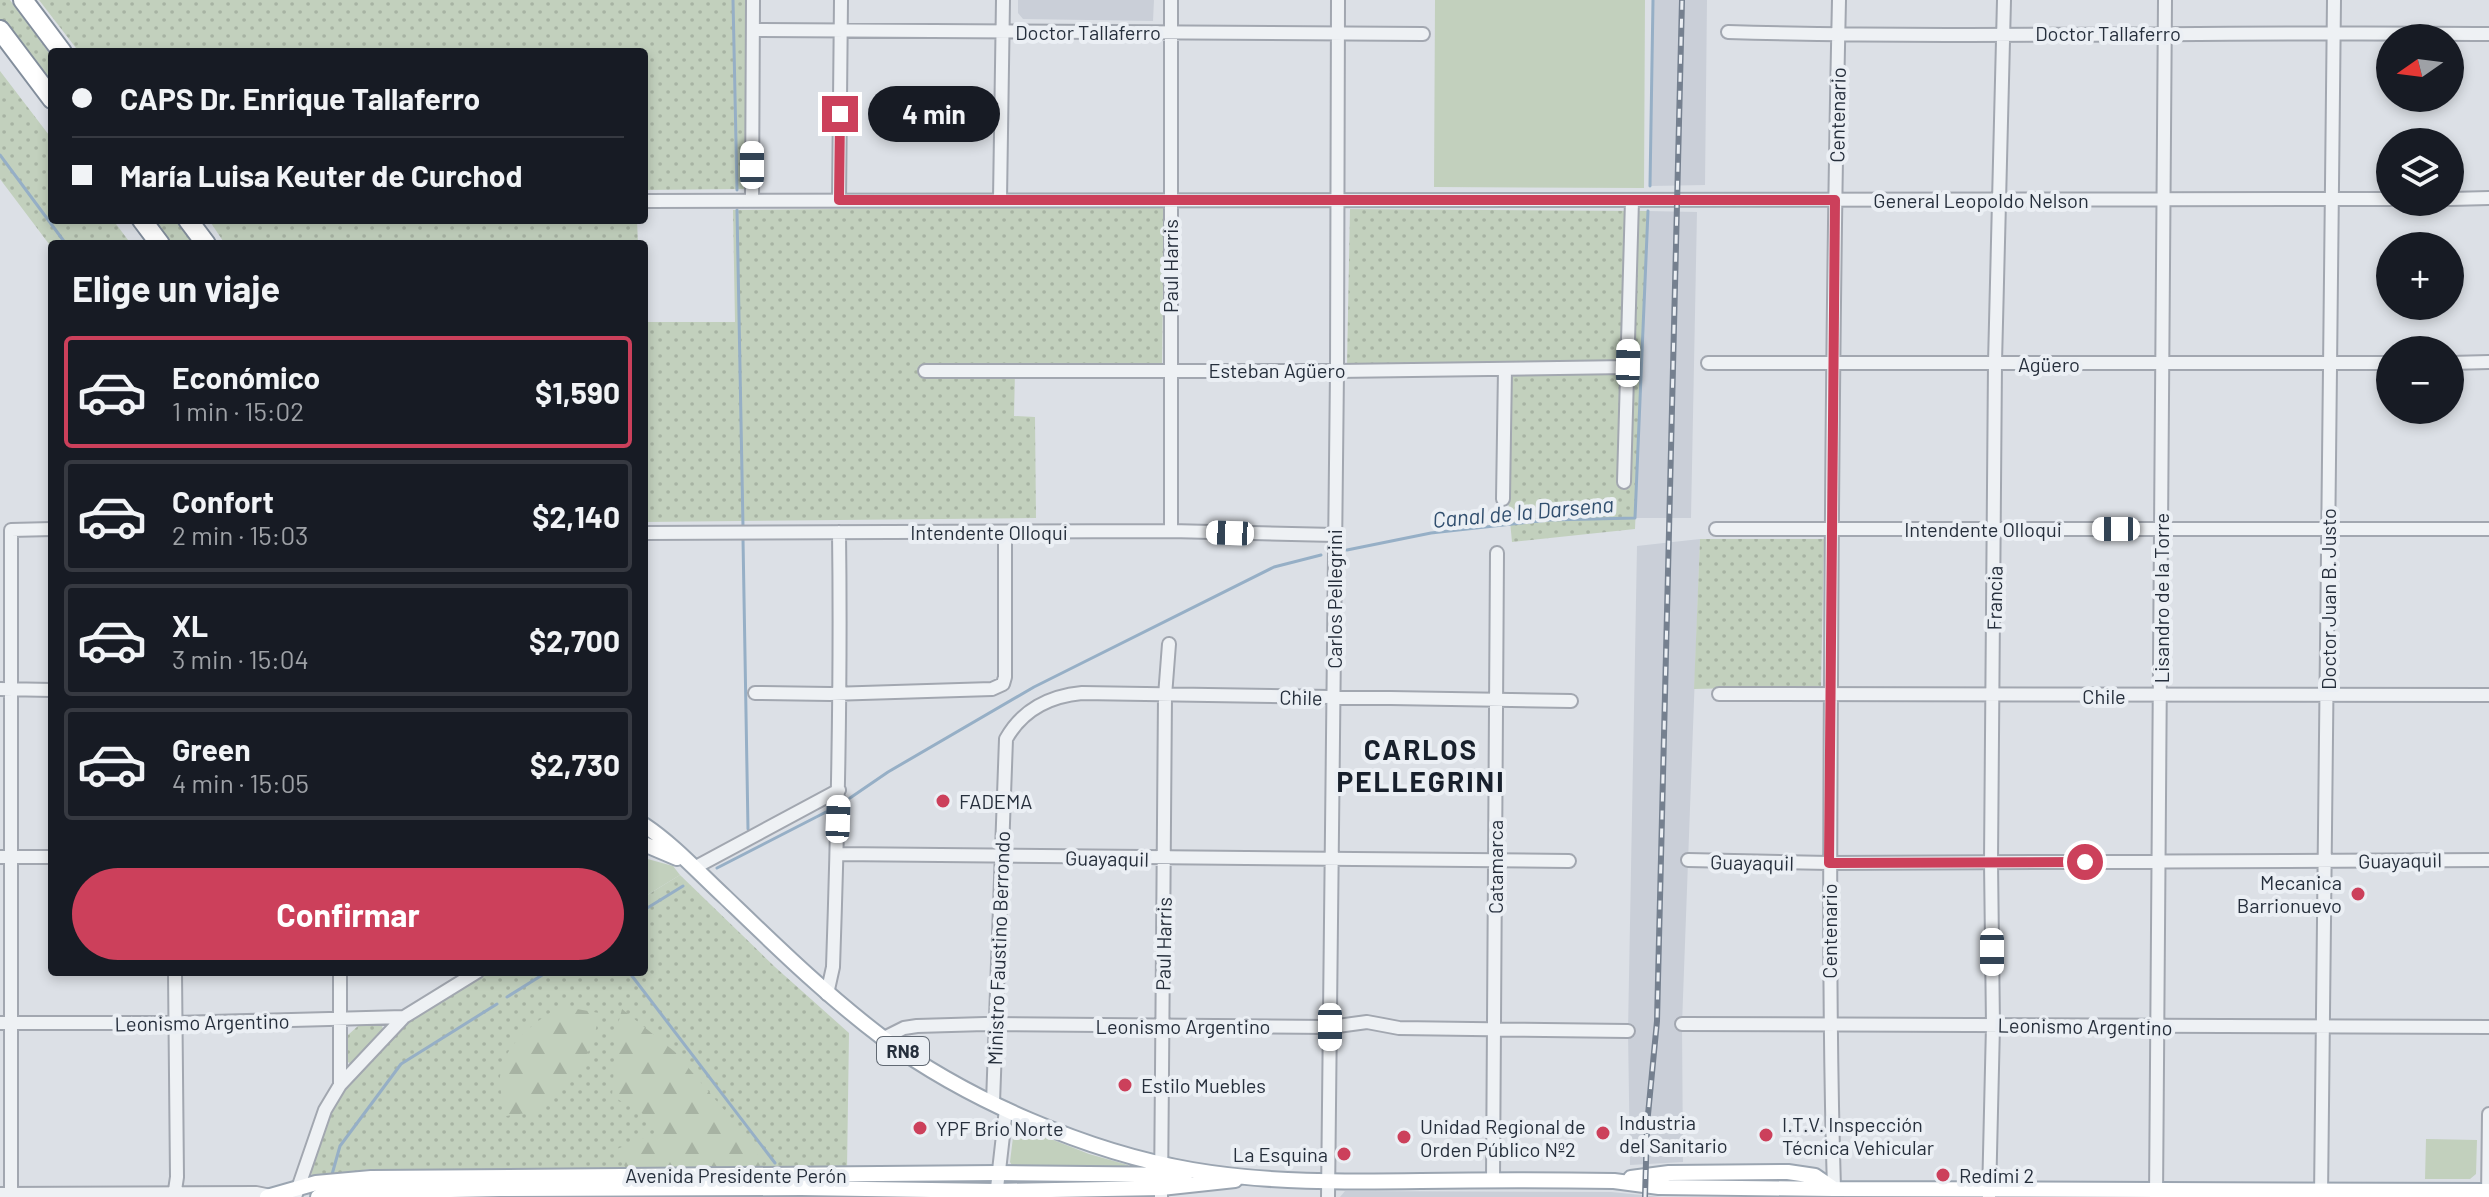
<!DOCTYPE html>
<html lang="es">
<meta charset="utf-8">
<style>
:root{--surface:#171b24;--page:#242831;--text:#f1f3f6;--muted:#9ea1a6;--line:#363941;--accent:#cc405b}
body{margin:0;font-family:Barlow,sans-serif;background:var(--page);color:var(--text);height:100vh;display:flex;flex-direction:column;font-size:30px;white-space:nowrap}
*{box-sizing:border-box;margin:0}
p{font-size:26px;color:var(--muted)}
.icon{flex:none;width:44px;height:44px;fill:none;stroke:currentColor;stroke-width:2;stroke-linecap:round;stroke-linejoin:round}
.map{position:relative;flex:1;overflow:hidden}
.details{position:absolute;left:48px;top:240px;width:600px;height:736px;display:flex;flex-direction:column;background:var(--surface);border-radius:8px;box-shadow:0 4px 12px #0003}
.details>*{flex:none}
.guide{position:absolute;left:48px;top:48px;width:600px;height:176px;border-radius:8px;box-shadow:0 4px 12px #0003;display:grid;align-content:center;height:176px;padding:0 24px;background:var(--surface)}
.needle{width:52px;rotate:256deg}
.fabs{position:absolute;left:2376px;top:24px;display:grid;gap:16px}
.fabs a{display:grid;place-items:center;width:88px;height:88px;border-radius:50%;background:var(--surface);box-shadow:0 4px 12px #0003;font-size:40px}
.end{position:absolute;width:36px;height:36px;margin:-18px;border:10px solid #cc405b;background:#fff;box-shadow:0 0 0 4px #fff}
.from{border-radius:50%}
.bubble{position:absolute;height:56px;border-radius:28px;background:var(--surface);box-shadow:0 4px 12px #0003;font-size:26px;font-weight:700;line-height:56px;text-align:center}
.car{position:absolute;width:24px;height:48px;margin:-24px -12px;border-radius:10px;box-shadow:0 0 6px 2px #0007;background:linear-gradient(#fff 24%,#345 0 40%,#fff 0 76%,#345 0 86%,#fff 0)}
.guide b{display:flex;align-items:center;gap:28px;height:76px;font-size:30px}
.guide b+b{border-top:2px solid var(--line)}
.guide i{width:20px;height:20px;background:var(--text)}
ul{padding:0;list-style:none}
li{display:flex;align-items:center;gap:24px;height:112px;margin:0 16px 12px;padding:0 8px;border:4px solid var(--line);border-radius:8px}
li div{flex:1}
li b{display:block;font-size:30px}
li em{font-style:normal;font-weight:700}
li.selected{border-color:var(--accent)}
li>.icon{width:72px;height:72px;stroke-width:1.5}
h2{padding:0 24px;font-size:36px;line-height:96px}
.primary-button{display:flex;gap:16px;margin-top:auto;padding:16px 24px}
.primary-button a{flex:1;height:92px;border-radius:48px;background:var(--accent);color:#fff;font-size:32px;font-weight:700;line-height:92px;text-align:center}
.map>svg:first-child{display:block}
</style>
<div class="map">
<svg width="2489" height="1197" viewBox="0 0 2489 1197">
<defs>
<pattern id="grass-dots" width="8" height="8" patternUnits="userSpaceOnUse" patternTransform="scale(2)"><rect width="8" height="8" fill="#c2d0bd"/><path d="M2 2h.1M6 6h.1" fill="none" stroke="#a7b3a3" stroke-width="1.8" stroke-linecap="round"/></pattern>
<pattern id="forest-firs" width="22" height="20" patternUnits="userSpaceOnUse" patternTransform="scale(2)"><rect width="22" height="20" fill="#c2d0bd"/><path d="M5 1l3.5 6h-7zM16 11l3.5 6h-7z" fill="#a7b3a3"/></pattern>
</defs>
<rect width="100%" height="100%" fill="#dce0e6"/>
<!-- built -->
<path fill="#cacfd8" d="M 1018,0 L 1154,0 L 1153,21 L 1023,19 L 1018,13 Z
M 1653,0 L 1707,0 L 1705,185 L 1650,186 Z
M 1648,211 L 1697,212 L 1691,518 L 1635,518 Z
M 1700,539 L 1682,1024 L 1683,1162 L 1630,1165 L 1628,1031 L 1637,546 Z
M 1345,1191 L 1611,1192 L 1662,1197 L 1340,1197 Z"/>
<!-- grass -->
<path fill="url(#grass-dots)" d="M 0,0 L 10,0 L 52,57 L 52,92 L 0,22 Z
M 39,0 L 747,0 L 744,189 L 644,190 L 644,52 L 79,52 Z
M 0,71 L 52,139 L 52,220 L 113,220 L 131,244 L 52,244 L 52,248 L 0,179 Z
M 1164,206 L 1162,369 L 1015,371 L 1014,416 L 1035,417 L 1036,518 L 644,522 L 644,322 L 735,322 L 733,210 Z
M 1350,209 L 1648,211 L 1635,529 L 1512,542 L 1508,500 L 1511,362 L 1347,365 Z
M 148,220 L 175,220 L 193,244 L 166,244 Z
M 209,220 L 637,220 L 638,244 L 225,244 Z
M 1700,539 L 1824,539 L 1821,686 L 1694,689 Z
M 680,875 L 775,967 L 849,1033 L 847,1169 L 370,1169 L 311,1177 L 315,1148 L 328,1114 L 344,1089 L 408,1021 L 455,991 L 487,972 L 644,972 L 644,897 Z
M 377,1024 L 382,1025 L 383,1030 L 353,1065 L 346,1061 L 348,1035 L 358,1026 Z"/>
<!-- forest -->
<path fill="url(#forest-firs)" d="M 560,1006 L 599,1013 L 593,1044 L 568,1084 L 533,1112 L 506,1116 C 504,1104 499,1089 500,1077 C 503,1043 535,1023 560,1006 Z
M 622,1009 L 675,1052 L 754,1145 L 762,1165 L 746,1169 L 626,1169 L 617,1149 L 658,1132 L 655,1121 L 612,1096 L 617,1028 Z"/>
<!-- park -->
<path fill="#c2d0bd" d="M 1435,0 L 1645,0 L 1644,188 L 1434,187 Z
M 644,858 L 673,866 L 680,875 L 644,897 Z
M 1018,1126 L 1089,1154 L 1128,1165 L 1130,1169 L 1014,1169 L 1010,1162 L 1014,1129 Z
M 2426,1139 L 2477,1140 L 2476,1174 L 2470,1179 L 2425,1179 Z"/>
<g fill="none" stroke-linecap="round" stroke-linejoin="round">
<!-- stream -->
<path stroke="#96afc6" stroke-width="3" d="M 733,0 L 737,190
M 0,155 L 66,244
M 1650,186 L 1653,0
M 737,210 L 743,527
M 743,539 L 748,829
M 1347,550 L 1431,533 L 1549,520 L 1635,518 L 1648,211
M 850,798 L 888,772 L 1034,687 L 1274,567 L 1321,555
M 717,868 L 826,812
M 644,910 L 683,886
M 629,972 L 775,1163
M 507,997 L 547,972
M 331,1178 L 340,1146 L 401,1064 L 497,1004"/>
<!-- minor casing -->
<g stroke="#a2a7b0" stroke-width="16">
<path id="minor" d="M 753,30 L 1423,34
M 1728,32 C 1981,39 2235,31 2489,34
M 1000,199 L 1003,0
M 2450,199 L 2489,198
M 752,200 L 753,0
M 839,200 L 841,0
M 644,201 L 2390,199
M 1708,363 L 2390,363
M 2450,363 L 2489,362
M 925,371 L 1337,371 L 1628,367
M 1624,482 L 1632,200
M 1503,499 L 1505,369
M 1716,529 L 2489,529
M 1171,531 L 1171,0
M 644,533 L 1171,531 L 1335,535
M 0,689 L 52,690
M 755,693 L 830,694 L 992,689 L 1003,684 L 1005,677 L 1005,533
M 1719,694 L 2489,695
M 837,854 L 1569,861
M 0,857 L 52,857
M 1688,860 L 1829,863 L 2489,860
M 694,868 L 839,790
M 340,972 L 340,1085
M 827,994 L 833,967 C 838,822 841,678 839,532
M 0,1023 L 175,1023 L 404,1017
M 1682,1024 L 2489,1027
M 884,1038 L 904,1028 L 917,1026 L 985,1024 L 1330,1027 L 1367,1022 L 1399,1028 L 1628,1031
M 993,1103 L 1006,739 C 1022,710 1050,696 1082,693 L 1571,701
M 1493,1180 L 1497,553
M 1834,1189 C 1829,1020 1830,851 1831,682 C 1832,455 1834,227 1839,0
M 0,1194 L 256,1193 L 271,1196
M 11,1197 L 11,530 L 52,529
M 174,1197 L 177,1177 L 175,972
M 295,1197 L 325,1110 L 340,1085 L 404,1017 L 477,972
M 996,1197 L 1006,1109
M 1161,1197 L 1165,696 L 1169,644
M 1328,1197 L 1337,371 L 1338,0
M 1989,1197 L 1993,1025 L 1991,862 L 1995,363 L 2004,0
M 2156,1197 L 2165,0
M 2321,1197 L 2334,0
M 2488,1197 L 2489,1114"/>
</g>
<!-- major casing -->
<g stroke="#9ba5b1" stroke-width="18">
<path id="major" d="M 644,825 C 674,845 699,873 725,897 C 776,946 826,995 883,1038 C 968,1100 1087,1152 1192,1170 C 1267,1183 1345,1182 1421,1181 C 1485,1180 1550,1180 1614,1181 L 1659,1187 L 1834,1189 L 2489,1191
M 644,844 L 677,858
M 1631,1178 L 1669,1173 L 1788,1172 L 1815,1176 L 1834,1189
M 267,1197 L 316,1183 L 371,1178 L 997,1173 L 1185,1175
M 318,1197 L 352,1192 L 500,1189 L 801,1188 L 996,1191 L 1161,1188 L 1235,1180"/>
</g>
<!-- highway casing -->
<g stroke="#838e9c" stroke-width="22">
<path id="highway" d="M 23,0 L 62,52
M 0,30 L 52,99
M 142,220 L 160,244
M 188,220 L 206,244"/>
</g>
<!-- minor -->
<use href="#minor" stroke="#eef1f4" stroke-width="12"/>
<!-- major -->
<use href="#major" stroke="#fff" stroke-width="14"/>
<!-- highway -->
<use href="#highway" stroke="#fff" stroke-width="18"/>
<!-- rail casing -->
<g stroke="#75808f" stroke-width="6">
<path id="rail" d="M 1645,1197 L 1647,1125 L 1657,1021 L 1682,0"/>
</g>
<!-- rail -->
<use href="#rail" stroke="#ebeff4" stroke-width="3" stroke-dasharray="9" stroke-linecap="butt"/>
</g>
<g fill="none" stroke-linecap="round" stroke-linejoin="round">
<!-- route -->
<path stroke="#cc405b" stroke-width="10" d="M 840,114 L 839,200 L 1835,200 L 1829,863 L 2085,862"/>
</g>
<!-- markers -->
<g fill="#cc405b" stroke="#ebeff4" stroke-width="3">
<circle cx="943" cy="801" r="8"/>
<circle cx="2358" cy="894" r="8"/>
<circle cx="1125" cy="1085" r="8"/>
<circle cx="920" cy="1128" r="8"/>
<circle cx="1603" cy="1133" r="8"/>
<circle cx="1766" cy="1135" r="8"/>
<circle cx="1404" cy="1137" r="8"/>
<circle cx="1344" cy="1154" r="8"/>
<circle cx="1943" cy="1175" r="8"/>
</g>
<g text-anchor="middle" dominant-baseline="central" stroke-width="8" stroke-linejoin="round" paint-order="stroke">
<!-- shield labels -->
<rect fill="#ebeff4" stroke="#616973" stroke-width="2" x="877" y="1037" width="52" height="28" rx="6"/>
<g font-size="18" font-weight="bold" fill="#262f3c">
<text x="903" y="1051">RN8</text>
</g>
<!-- street labels -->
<g font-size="20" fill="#262f3c" stroke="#ebeff4">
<text x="1088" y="32">Doctor Tallaferro</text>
<text x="2108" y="33">Doctor Tallaferro</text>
<text transform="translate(1837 115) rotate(-89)">Centenario</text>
<text x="1981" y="200">General Leopoldo Nelson</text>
<text transform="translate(1170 266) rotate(-90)">Paul Harris</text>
<text x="2049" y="364">Agüero</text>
<text x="1277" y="370">Esteban Agüero</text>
<text x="1983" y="529">Intendente Olloqui</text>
<text x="989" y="532">Intendente Olloqui</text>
<text transform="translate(1994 598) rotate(-89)">Francia</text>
<text transform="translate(2161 598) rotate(-90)">Lisandro de la Torre</text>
<text transform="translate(1334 599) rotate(-90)">Carlos Pellegrini</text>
<text transform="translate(2328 599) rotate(-90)">Doctor Juan B. Justo</text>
<text x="2104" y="696">Chile</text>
<text transform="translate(1301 697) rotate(1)">Chile</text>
<text transform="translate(1107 858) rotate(1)">Guayaquil</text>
<text transform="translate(2400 860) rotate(-1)">Guayaquil</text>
<text transform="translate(1752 862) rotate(1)">Guayaquil</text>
<text transform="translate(1495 867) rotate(-90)">Catamarca</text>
<text transform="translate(1829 931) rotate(-90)">Centenario</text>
<text transform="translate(1163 944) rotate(-89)">Paul Harris</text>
<text transform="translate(998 948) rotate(-88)">Ministro Faustino Berrondo</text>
<text transform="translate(202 1022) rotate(-1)">Leonismo Argentino</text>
<text x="1183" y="1026">Leonismo Argentino</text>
<text transform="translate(2085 1026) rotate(1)">Leonismo Argentino</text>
<text x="736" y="1175">Avenida Presidente Perón</text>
</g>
<!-- poi labels -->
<g font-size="20" fill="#262f3c" stroke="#ebeff4" text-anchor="start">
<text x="959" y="801">FADEMA</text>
<text x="2342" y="882" text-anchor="end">Mecanica<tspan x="2342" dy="23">Barrionuevo</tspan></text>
<text x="1141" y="1085">Estilo Muebles</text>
<text x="1619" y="1122">Industria<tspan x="1619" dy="23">del Sanitario</tspan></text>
<text x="1782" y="1124">I.T.V. Inspección<tspan x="1782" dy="23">Técnica Vehicular</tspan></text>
<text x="1420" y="1126">Unidad Regional de<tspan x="1420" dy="23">Orden Público Nº2</tspan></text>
<text x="936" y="1128">YPF Brio Norte</text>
<text x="1328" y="1154" text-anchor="end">La Esquina</text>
<text x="1959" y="1175">Redimi 2</text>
</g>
<!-- water labels -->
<g font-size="22" font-style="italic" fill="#314f6f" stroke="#ebeff4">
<text transform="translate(1523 511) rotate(-5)">Canal de la Darsena</text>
</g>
<!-- district labels -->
<g font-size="28" font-weight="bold" letter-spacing="2" fill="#18202c" stroke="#ebeff4">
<text x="1421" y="749">CARLOS<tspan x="1421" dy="32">PELLEGRINI</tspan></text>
</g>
</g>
</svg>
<div class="fabs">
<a><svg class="needle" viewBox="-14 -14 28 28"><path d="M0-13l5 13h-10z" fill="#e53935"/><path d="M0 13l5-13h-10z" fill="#9ea1a6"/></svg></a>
<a><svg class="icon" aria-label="layers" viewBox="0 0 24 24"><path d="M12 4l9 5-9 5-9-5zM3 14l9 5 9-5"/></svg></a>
<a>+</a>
<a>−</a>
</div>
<i class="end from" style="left:2085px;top:862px"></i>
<i class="end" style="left:840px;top:114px"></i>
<div class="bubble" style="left:868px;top:86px;width:132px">4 min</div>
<i class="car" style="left:752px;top:165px;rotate:0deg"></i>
<i class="car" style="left:1628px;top:363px;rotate:1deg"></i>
<i class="car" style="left:2116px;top:529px;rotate:270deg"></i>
<i class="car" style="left:1230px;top:533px;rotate:272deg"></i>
<i class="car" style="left:838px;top:819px;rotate:2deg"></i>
<i class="car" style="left:1992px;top:952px;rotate:180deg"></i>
<i class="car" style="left:1330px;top:1027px;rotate:180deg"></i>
<div class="guide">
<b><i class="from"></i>CAPS Dr. Enrique Tallaferro</b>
<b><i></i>María Luisa Keuter de Curchod</b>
</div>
<section class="details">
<h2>Elige un viaje</h2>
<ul>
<li class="selected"><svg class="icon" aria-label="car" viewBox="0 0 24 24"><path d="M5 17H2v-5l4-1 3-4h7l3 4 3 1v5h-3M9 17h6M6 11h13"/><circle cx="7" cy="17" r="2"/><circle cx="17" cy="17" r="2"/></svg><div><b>Económico</b><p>1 min · 15:02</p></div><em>$1,590</em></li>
<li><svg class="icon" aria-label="car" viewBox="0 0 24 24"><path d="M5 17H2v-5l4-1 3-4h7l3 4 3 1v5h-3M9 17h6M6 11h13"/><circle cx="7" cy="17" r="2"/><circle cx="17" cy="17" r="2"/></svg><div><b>Confort</b><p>2 min · 15:03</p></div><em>$2,140</em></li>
<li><svg class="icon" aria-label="car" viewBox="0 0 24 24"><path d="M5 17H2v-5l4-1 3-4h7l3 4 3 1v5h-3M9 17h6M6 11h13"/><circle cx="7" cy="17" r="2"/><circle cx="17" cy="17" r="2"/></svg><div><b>XL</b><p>3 min · 15:04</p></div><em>$2,700</em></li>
<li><svg class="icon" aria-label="car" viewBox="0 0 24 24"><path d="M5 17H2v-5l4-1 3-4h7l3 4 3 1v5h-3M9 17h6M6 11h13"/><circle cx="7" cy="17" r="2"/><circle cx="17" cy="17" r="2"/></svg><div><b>Green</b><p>4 min · 15:05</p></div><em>$2,730</em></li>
</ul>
<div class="primary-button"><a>Confirmar</a></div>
</section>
</div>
